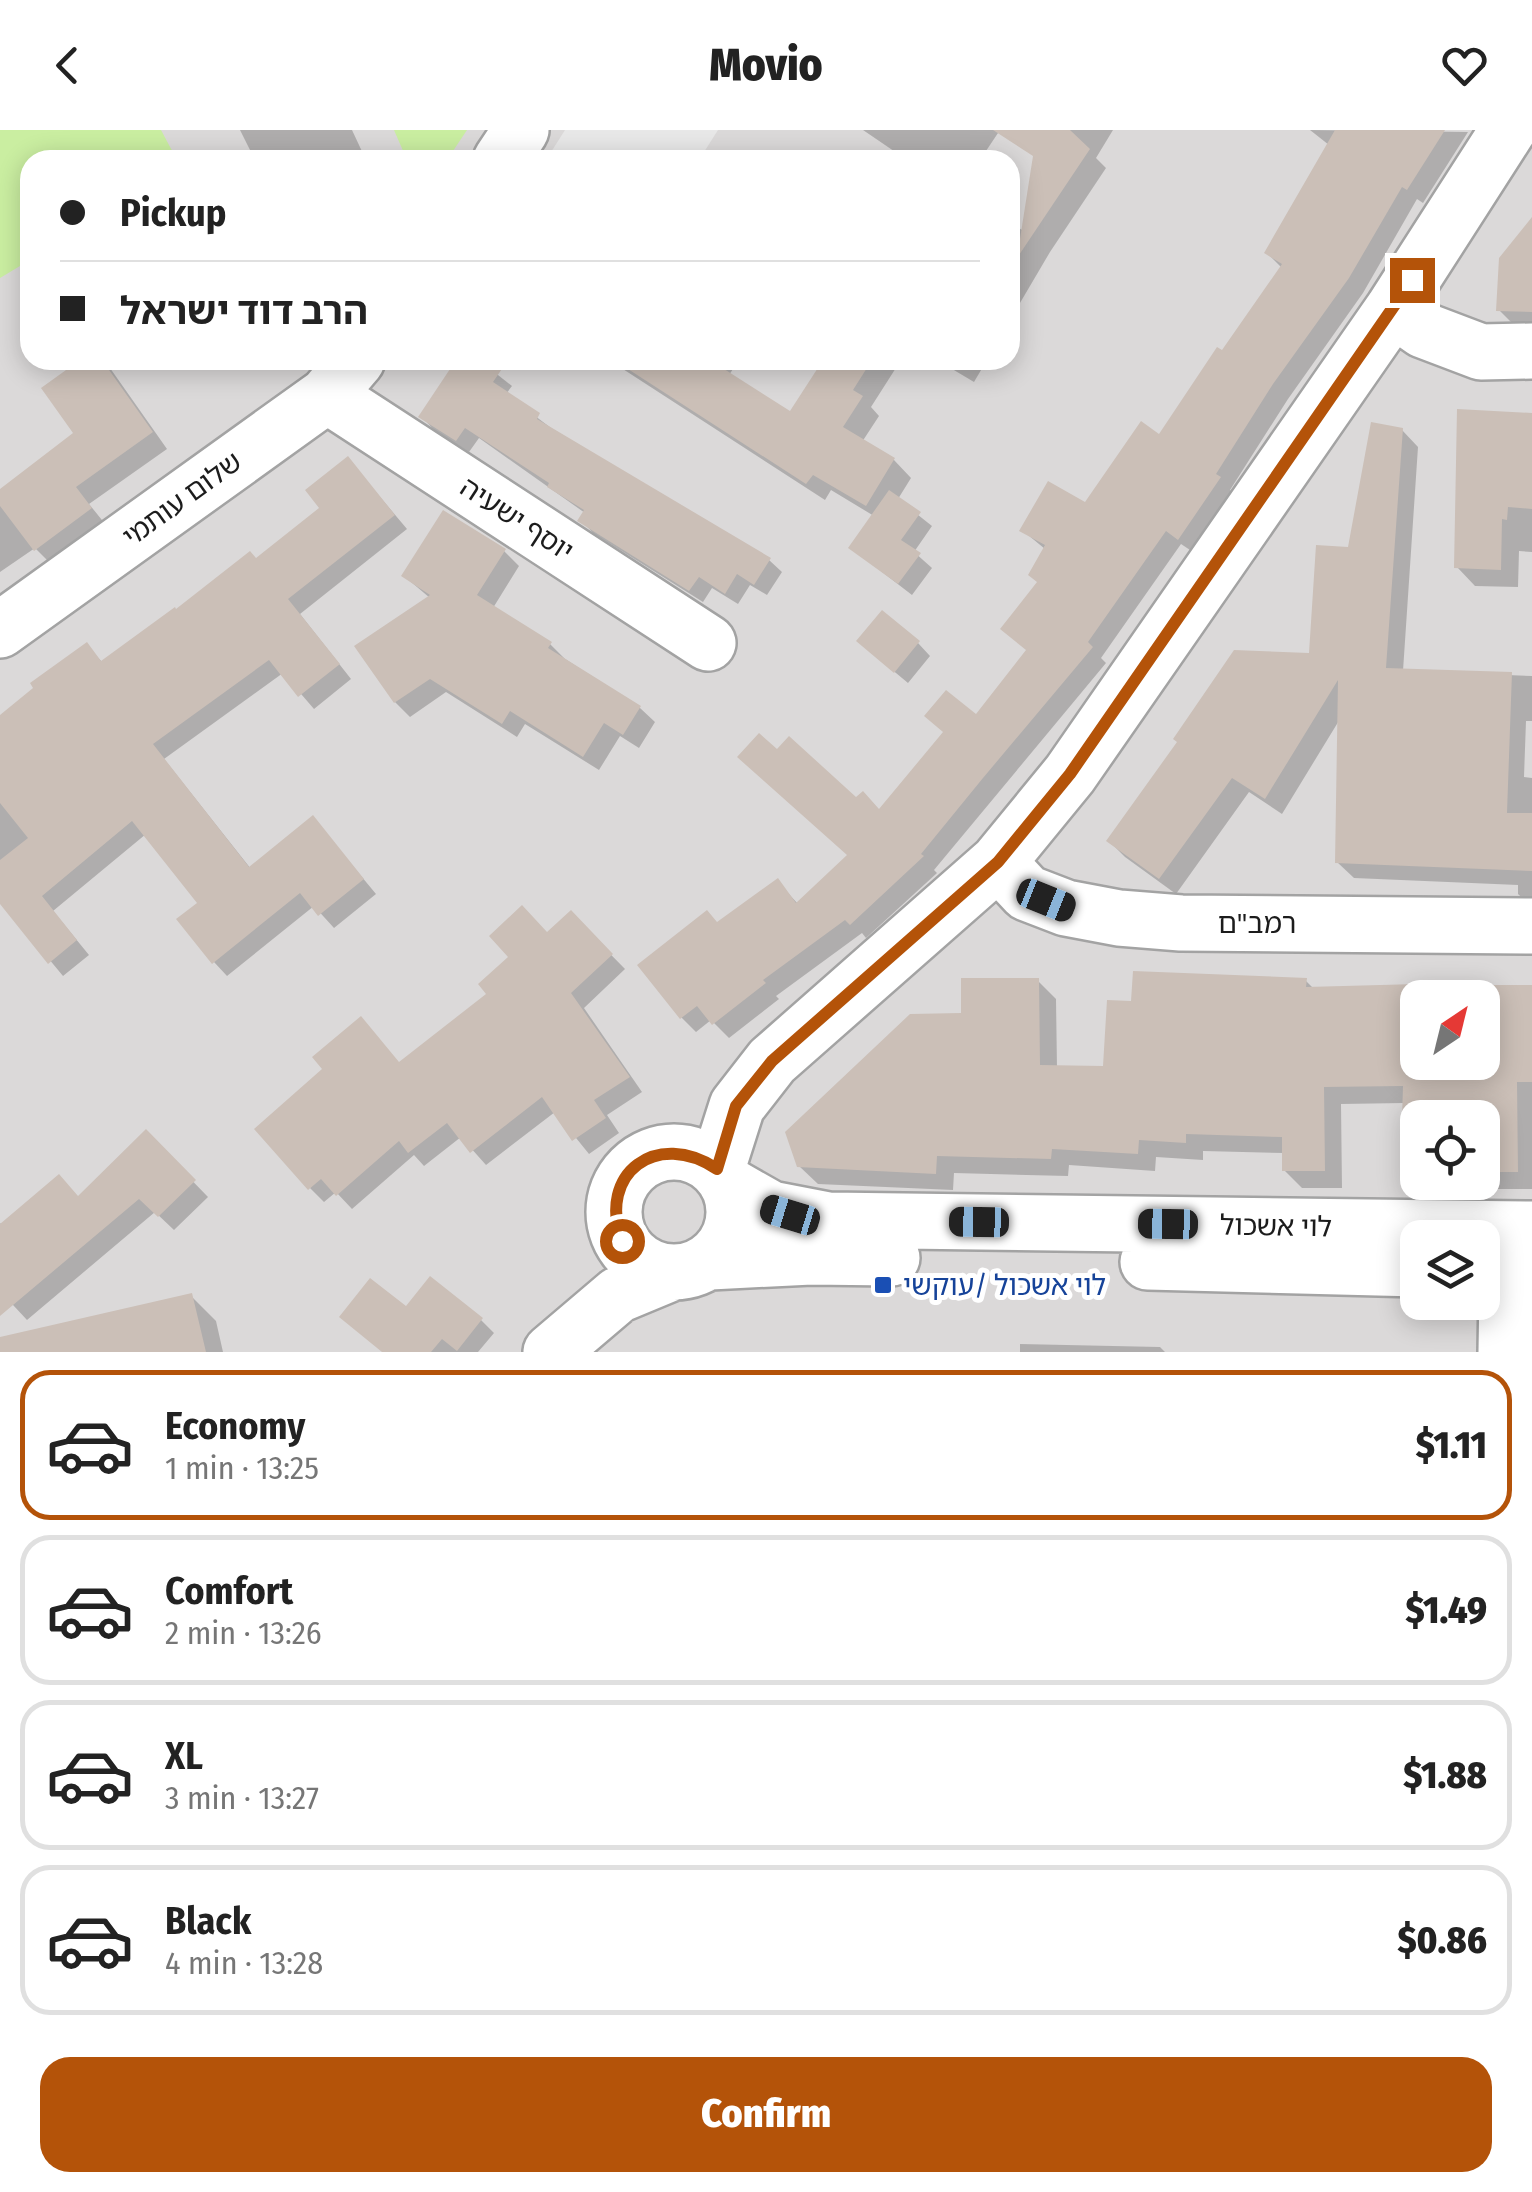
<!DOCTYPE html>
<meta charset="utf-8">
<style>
:root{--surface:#fff;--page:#f6f6f6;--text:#222;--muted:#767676;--line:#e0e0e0;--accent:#b45309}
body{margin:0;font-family:"Fira Sans Condensed","Noto Sans Hebrew",sans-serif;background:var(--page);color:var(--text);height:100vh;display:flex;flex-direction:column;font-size:38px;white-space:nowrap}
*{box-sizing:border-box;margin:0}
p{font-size:32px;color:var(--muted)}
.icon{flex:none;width:55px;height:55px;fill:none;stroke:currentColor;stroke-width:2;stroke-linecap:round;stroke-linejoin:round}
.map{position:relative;height:1222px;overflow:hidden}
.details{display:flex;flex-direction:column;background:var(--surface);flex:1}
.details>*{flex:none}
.guide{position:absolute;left:20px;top:20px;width:1000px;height:220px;border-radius:30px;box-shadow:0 5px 25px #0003;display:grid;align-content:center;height:220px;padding:0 40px;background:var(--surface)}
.needle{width:65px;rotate:35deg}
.tools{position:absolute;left:1400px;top:850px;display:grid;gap:20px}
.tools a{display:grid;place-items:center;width:100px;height:100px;border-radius:20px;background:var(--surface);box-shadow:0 5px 25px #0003;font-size:50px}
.end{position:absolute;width:45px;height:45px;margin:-22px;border:12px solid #b45309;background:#fff;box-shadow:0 0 0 5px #fff}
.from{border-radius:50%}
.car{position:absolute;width:30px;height:60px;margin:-30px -15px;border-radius:12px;box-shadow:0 0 8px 2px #0007;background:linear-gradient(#222 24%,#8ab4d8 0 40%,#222 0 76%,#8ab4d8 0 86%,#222 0)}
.guide b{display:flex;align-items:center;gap:35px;height:95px;font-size:38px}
.guide b+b{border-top:2px solid var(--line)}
.guide i{width:25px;height:25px;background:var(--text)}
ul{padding:18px 0 0;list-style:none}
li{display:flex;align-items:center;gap:30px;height:150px;margin:0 20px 15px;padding:0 20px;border:5px solid var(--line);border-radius:30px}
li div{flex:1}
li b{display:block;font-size:38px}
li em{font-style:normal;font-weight:800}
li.selected{border-color:var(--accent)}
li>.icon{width:90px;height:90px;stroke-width:1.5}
.button{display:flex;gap:20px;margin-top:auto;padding:20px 40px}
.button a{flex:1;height:115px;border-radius:30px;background:var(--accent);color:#fff;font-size:40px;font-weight:800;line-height:115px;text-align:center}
header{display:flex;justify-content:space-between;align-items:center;height:130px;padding:0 40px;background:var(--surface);font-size:45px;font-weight:800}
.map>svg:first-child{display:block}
</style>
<header><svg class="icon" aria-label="back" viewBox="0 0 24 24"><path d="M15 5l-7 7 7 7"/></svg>Movio<svg class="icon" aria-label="heart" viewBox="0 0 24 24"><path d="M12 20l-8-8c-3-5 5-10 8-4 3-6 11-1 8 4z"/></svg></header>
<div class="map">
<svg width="1532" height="1222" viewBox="0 0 1532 1222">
<rect width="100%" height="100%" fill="#efeae1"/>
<!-- residential -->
<path fill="#dbd9d9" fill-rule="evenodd" d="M 0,0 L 1532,0 L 1532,1222 L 0,1222 ZM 30,30 L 1010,30 L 1010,230 L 30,230 ZM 1418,868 L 1482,868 L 1482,932 L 1418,932 ZM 1418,988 L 1482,988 L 1482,1052 L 1418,1052 ZM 1418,1108 L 1482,1108 L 1482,1172 L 1418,1172 Z"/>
<!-- grass -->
<path fill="#caeea1" d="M 0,0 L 161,0 L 177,30 L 30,30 L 30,130 L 0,148 Z
M 394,0 L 467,0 L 447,30 L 407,30 Z"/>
<!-- parking -->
<path fill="#e8e8e8" d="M 565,0 L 718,0 L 699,30 L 546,30 Z"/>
<!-- shadow -->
<path fill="#0003" fill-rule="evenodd" d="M 240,0 L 352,0 L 366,30 L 255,30 Z
M 863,0 L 1000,0 L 980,30 L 907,30 Z
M 1042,0 L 1113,0 L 1096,28 L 1106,38 L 1050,122 L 1010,190 L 1010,93 L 1024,101 Z
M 1310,0 L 1468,2 L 1423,73 L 1417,69 L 1363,163 L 1288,269 L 1230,360 L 1234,364 L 1193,422 L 1181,414 L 1101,528 L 1106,533 L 934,740 L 937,743 L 866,808 L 862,803 L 776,866 L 779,869 L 729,908 L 711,890 L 696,902 L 681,887 L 718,794 L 777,751 L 798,774 L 850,726 L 777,622 L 880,682 L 976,588 L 1028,521 L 1003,499 L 1039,453 L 1045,419 L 1022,400 L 1086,375 L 1160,308 L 1222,223 L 1282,138 L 1267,123 L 1329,15 Z
M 1532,92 L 1532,196 L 1515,196 L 1499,180 Z
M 84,230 L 102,230 L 110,238 L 167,319 L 89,374 L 106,395 L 52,435 L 35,418 L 0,442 L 0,362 L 76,304 Z
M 459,230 L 479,230 L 512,256 L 506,264 L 551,298 L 769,430 L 782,442 L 767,465 L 750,455 L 738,474 L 712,458 L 703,472 L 593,403 L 581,390 L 585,383 L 479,308 L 469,322 L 434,300 L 422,287 Z
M 609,230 L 739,230 L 729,245 L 791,284 L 826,230 L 901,230 L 871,277 L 879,286 L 862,312 L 894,330 L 911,348 L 898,369 L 932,396 L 914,422 L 932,438 L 912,465 L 851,418 L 874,386 L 831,360 L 825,370 Z
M 937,230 L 987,230 L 974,252 Z
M 1532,285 L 1532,422 L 1519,421 L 1518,457 L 1475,456 L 1457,437 Z
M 1402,300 L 1418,317 L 1403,541 L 1532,546 L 1532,591 L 1526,591 L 1524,647 L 1532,648 L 1532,777 L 1518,764 L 1518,755 L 1354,748 L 1337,732 L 1340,589 L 1282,684 L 1249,662 L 1176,764 L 1125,727 L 1109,711 L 1311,525 L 1350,420 Z
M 348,329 L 407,399 L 300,484 L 351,549 L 314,579 L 283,543 L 164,629 L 251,739 L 313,688 L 376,764 L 334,798 L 314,776 L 227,846 L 214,832 L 200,773 L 146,704 L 53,781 L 89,825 L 63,846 L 0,770 L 0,589 L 87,516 L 103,533 L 256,431 L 323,378 Z
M 504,421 L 519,436 L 493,478 L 550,514 L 565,529 L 640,578 L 655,592 L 639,618 L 620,606 L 599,640 L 525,594 L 517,607 L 446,562 L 410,587 L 395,572 L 430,468 L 404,446 Z
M 918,513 L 930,526 L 908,553 L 872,523 Z
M 571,784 L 625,839 L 584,878 L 642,962 L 607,985 L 619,1003 L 589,1024 L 555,982 L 486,1035 L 461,1007 L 424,1036 L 414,1025 L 352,1079 L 336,1062 L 324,1072 L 310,1058 L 400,934 L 490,864 Z
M 1038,851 L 1056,869 L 1057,938 L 1105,939 L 1134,874 L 1306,851 L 1314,859 L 1532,858 L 1532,1059 L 1497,1059 L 1482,1047 L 1482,988 L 1418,988 L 1418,1041 L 1403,1027 L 1405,973 L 1341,974 L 1342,1058 L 1302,1058 L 1284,1040 L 1284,1023 L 1203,1021 L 1203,1030 L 1156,1027 L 1155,1041 L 1069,1035 L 1068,1046 L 954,1043 L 953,1060 L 818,1054 L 799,1036 L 963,886 ZM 1418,868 L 1482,868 L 1482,932 L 1418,932 Z
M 146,1003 L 208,1067 L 174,1100 L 155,1082 L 27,1190 L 0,1161 L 0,1093 L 2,1095 L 79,1069 Z
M 191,1166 L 216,1191 L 223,1222 L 0,1222 L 0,1209 Z
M 406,1179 L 481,1190 L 494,1203 L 478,1222 L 383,1222 L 342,1187 Z
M 1020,1214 L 1160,1217 L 1165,1222 L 1020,1222 Z"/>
<!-- building -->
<path fill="#cbbfb7" d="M 993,0 L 1070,0 L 1090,19 L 1017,128 L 1033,26 Z
M 1335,0 L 1445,0 L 1407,60 L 1402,57 L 1349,148 L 1273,254 L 1216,344 L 1221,347 L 1178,410 L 1166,401 L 1088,512 L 1093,517 L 983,648 L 921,724 L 924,726 L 850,795 L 845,790 L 763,850 L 766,853 L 712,895 L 697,876 L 680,889 L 637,835 L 707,780 L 717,792 L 778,748 L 796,773 L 847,725 L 737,627 L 759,603 L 777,619 L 789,606 L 856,667 L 863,661 L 879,679 L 943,602 L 924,586 L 946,560 L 976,584 L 1026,520 L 1000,499 L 1037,452 L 1028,445 L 1045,415 L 1019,401 L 1048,351 L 1085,372 L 1141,291 L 1159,304 L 1217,217 L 1222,220 L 1282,134 L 1264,123 Z
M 1532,87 L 1532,182 L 1496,181 L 1499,128 Z
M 80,230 L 102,230 L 153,302 L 76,357 L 92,378 L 34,421 L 0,376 L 0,359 L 73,303 L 41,258 Z
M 456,230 L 508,230 L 493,252 L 540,283 L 537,289 L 771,428 L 754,455 L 737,444 L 725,464 L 699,447 L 689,461 L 577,391 L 584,380 L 547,357 L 549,353 L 465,298 L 456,311 L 418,287 Z
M 614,230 L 710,230 L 790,281 L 823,230 L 872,230 L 853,260 L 863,266 L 843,297 L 895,328 L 866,376 L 813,345 L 806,354 Z
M 1457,279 L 1532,283 L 1532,379 L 1508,377 L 1507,390 L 1502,389 L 1501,440 L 1454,438 Z
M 1371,292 L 1403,298 L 1386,538 L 1512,542 L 1507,683 L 1532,683 L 1532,741 L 1335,733 L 1338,550 L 1265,669 L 1232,648 L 1159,749 L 1106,711 L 1177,612 L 1173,609 L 1234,520 L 1309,523 L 1316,415 L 1348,417 Z
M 348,326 L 395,385 L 288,469 L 340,534 L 298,567 L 269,530 L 153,614 L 249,737 L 313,685 L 364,749 L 318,786 L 300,763 L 212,834 L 176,789 L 197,773 L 132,691 L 42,766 L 77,810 L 48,834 L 0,774 L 0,730 L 28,708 L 0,673 L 0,585 L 33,558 L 30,553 L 87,512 L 101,531 L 175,477 L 176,479 L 250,421 L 256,428 L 319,378 L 305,360 Z
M 889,360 L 921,382 L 901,410 L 921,423 L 898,454 L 848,418 Z
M 443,380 L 506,419 L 477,465 L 552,512 L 548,518 L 641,576 L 623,605 L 604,593 L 583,627 L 510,581 L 502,594 L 430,549 L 394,573 L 354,516 L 430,465 L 401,446 Z
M 882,480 L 920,511 L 894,543 L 856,511 Z
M 522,775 L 547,802 L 571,780 L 613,824 L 571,863 L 630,947 L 594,970 L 606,988 L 572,1011 L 542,967 L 470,1023 L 447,993 L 408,1023 L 399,1011 L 336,1066 L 321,1049 L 308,1060 L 254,999 L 322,939 L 312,927 L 361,886 L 399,932 L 486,864 L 478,854 L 508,827 L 489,806 Z
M 1133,841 L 1307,848 L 1306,857 L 1418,854 L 1418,932 L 1482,932 L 1482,855 L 1532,855 L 1532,952 L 1517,952 L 1518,1042 L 1482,1042 L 1482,988 L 1402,988 L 1403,956 L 1324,957 L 1325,1041 L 1282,1041 L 1282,1007 L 1186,1004 L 1186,1013 L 1139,1010 L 1138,1024 L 1052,1019 L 1051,1029 L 937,1026 L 936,1044 L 797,1037 L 785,1002 L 910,884 L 961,883 L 961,848 L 1039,848 L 1040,935 L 1103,936 L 1107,870 L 1131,871 Z
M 146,999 L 196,1050 L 158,1087 L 139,1069 L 0,1186 L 0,1094 L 59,1044 L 78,1066 Z
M 430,1146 L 483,1188 L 457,1221 L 442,1209 L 431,1222 L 382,1222 L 339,1187 L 370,1148 L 406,1176 Z
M 192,1163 L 206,1222 L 0,1222 L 0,1207 Z"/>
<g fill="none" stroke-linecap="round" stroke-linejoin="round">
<!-- minor casing -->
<g stroke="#a3a3a3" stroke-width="60">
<path id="minor" d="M 501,30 L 521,0
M 1393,179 L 1423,200 L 1481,222 L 1532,221
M 327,265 L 708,513
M 0,500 L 327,265 L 357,230
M 998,732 L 1027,763 L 1066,778 L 1119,788 L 1181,793 L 1532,796
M614 1082a60 60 0 1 1 120 0a60 60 0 1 1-120 0Z
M 717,1039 L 737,976 L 772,931 L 998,732 L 1070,644 L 1393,179 L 1508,0
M 727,1054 L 771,1079 L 828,1090 L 1532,1099
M 710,1132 L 811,1127 L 892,1128
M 1148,1132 L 1418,1139
M 551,1222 L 618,1165 L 671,1143
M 1506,1222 L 1508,1099"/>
</g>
<!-- minor -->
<use href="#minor" stroke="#fff" stroke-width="55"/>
</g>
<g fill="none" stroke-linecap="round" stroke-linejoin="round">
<!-- route -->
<path stroke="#b45309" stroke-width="12" d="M 622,1111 C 597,1043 657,999 717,1039 L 736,976 L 772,931 L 998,732 L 1070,644 L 1412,150"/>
</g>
<!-- markers -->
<rect fill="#1a4fb4" stroke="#fff" stroke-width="4" x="873" y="1145" width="20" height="20" rx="5"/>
<g text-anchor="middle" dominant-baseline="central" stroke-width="10" stroke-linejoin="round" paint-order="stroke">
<!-- street labels -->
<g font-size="28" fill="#1c1c1c" stroke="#fff">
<text transform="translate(182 369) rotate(-36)">שלום עותמי</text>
<text transform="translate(517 389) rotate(33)">יוסף ישעיה</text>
<text x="1257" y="793">רמב"ם</text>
<text transform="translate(1276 1096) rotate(1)">לוי אשכול</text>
</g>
<!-- transit labels -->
<g font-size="28" fill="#164399" stroke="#fff" text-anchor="start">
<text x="903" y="1155">לוי אשכול /עוקשי</text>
</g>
</g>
</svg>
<div class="tools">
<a><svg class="needle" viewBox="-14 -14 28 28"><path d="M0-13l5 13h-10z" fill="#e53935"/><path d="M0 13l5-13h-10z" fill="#767676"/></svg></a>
<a><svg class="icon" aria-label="locate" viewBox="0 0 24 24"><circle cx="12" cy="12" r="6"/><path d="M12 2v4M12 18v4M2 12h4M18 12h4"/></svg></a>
<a><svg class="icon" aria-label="layers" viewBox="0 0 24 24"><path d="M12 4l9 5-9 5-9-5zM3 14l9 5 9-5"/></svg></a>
</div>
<i class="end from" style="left:622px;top:1111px"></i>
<i class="end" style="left:1412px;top:150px"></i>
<i class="car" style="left:1046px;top:770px;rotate:112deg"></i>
<i class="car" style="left:790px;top:1085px;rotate:287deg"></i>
<i class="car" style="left:979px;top:1092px;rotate:271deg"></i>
<i class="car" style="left:1168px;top:1094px;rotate:271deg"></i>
<div class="guide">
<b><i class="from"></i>Pickup</b>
<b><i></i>הרב דוד ישראל</b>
</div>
</div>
<section class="details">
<ul>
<li class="selected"><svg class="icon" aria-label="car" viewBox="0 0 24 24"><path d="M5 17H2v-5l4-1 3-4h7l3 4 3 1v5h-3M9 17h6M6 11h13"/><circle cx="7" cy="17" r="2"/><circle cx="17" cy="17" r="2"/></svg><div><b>Economy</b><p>1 min · 13:25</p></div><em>$1.11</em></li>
<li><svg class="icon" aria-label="car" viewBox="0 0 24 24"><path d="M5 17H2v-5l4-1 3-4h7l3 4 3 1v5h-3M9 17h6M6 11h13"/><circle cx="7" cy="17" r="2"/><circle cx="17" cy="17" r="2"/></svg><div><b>Comfort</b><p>2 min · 13:26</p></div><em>$1.49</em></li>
<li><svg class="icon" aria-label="car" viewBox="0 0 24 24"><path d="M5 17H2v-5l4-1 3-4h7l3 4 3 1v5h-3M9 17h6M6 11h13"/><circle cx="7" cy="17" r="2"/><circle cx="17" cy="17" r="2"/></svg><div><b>XL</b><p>3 min · 13:27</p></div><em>$1.88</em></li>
<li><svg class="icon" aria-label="car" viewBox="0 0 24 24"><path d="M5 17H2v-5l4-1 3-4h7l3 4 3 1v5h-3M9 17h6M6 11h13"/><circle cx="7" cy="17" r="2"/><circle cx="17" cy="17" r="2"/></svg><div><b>Black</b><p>4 min · 13:28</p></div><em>$0.86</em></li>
</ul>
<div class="button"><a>Confirm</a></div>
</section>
